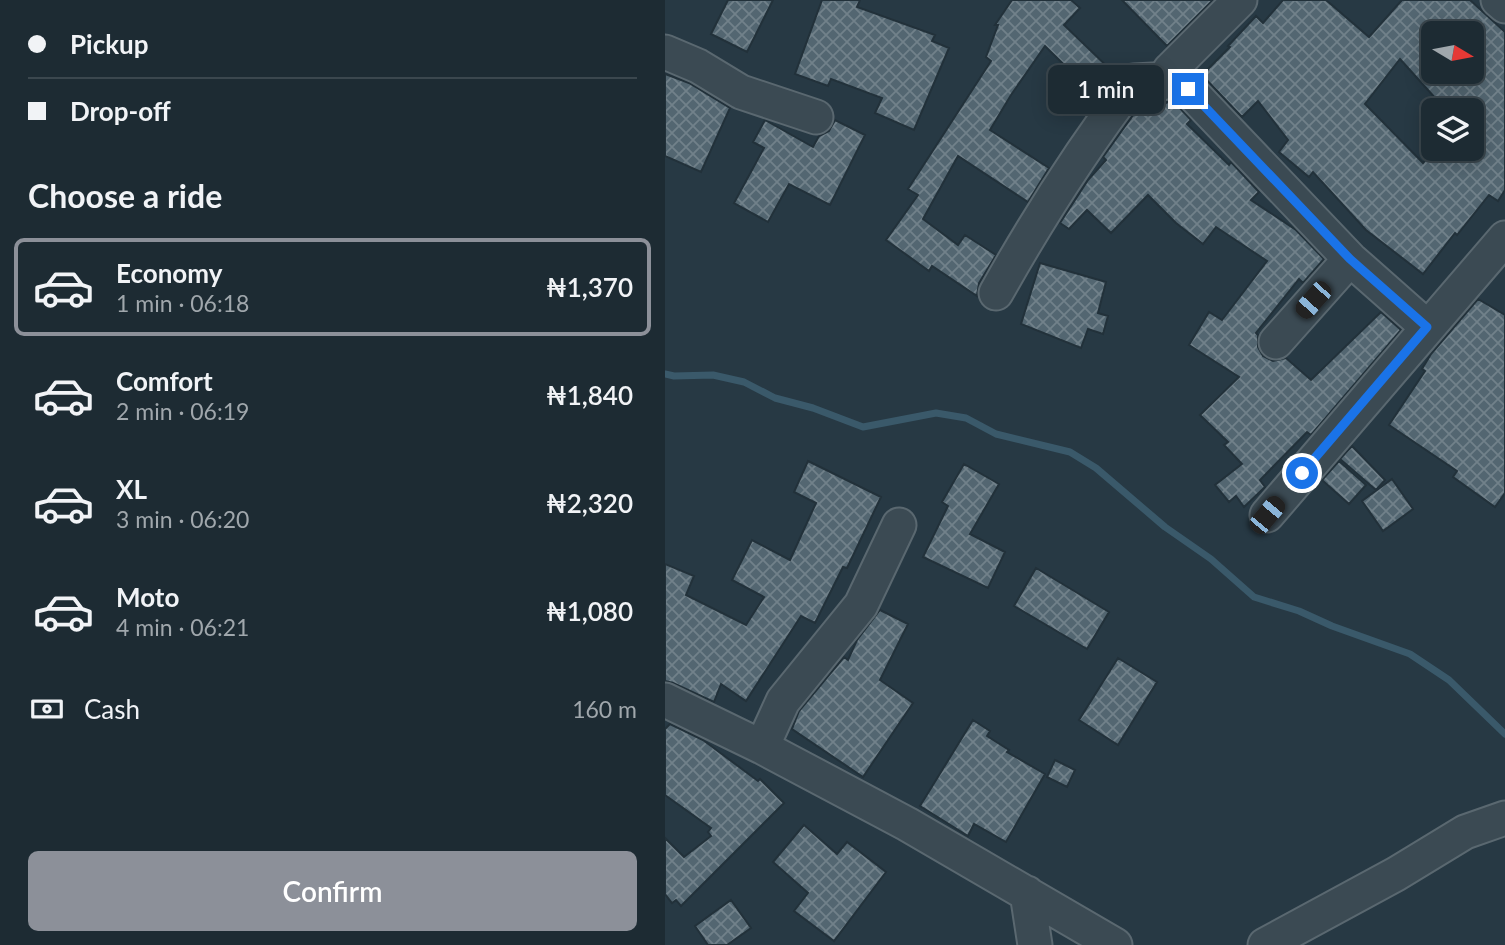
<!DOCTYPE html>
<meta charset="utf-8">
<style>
:root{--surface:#1d2b33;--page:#25333b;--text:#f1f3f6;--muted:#a0a7ac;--line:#3b474e;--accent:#8c9099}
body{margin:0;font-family:Lato,sans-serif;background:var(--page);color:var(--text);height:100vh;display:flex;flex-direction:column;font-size:26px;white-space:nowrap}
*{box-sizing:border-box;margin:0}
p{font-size:23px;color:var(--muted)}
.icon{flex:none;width:38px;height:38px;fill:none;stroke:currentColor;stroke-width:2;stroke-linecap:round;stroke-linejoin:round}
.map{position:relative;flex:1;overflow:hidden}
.panel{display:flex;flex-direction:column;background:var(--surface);width:665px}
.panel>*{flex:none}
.top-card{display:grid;align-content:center;height:154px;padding:0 28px;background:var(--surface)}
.needle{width:46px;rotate:100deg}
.buttons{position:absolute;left:756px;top:21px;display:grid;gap:14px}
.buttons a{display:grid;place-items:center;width:63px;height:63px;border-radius:10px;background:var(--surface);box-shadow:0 4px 18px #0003,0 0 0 2px var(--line);font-size:35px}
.end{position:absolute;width:32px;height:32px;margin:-16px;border:9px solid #1a73e8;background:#fff;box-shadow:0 0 0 4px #fff}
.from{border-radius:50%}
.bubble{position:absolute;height:49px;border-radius:10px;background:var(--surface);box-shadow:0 4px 18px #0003,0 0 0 2px var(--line);font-size:23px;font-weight:600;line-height:49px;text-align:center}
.car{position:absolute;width:21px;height:42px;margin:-21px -10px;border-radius:9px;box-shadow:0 0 5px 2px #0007;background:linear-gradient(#222 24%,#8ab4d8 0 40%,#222 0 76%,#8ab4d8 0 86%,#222 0)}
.top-card b{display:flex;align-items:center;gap:24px;height:66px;font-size:26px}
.top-card b+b{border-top:2px solid var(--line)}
.top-card i{width:18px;height:18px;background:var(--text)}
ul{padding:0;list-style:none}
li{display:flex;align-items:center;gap:21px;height:98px;margin:0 14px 10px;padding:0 14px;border:4px solid transparent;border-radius:10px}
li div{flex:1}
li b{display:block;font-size:26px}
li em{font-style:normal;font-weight:600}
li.selected{border-color:var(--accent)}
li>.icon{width:63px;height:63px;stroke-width:1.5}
h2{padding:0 28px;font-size:32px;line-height:84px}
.pay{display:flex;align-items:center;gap:18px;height:77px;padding:0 28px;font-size:26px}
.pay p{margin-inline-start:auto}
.button{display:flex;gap:14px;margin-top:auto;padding:14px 28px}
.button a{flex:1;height:80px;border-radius:10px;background:var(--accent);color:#fff;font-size:28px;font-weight:600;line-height:80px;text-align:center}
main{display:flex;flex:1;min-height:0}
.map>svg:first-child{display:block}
</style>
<main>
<section class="panel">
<div class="top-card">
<b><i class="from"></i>Pickup</b>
<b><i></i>Drop-off</b>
</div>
<h2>Choose a ride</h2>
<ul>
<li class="selected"><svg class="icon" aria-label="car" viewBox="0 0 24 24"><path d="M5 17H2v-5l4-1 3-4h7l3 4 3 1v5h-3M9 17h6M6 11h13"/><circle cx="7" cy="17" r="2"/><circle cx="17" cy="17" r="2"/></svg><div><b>Economy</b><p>1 min · 06:18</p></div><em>₦1,370</em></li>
<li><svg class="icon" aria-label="car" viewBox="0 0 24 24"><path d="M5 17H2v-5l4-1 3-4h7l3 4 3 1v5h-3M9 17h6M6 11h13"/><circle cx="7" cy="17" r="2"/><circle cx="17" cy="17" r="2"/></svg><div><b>Comfort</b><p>2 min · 06:19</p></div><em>₦1,840</em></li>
<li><svg class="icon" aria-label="car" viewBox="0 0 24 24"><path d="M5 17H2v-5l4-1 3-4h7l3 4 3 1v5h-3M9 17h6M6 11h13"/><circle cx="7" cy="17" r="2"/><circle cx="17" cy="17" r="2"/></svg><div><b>XL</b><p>3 min · 06:20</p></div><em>₦2,320</em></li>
<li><svg class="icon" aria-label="car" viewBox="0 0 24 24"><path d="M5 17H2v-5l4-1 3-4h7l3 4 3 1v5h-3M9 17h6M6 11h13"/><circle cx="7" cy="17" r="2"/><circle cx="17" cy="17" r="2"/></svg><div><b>Moto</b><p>4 min · 06:21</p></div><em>₦1,080</em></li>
</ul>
<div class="pay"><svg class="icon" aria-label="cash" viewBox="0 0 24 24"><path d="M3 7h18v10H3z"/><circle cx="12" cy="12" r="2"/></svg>Cash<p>160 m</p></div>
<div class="button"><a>Confirm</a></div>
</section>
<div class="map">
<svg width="840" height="945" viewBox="0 0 840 945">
<defs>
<pattern id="building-cross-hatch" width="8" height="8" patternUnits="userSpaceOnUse" patternTransform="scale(1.75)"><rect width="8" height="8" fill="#536671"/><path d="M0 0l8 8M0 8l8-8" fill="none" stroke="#71818a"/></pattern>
</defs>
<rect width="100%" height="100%" fill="#273944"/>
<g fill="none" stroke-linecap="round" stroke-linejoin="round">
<!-- stream -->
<path stroke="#3a596a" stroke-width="7" d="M 0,374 L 9,376 L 48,375 L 79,382 L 110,398 L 148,408 L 198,427 L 271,413 L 301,418 L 331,434 L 405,452 L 431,468 L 500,527 L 546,559 L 589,597 L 634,611 L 667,626 L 745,654 L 784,680 L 840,734"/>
</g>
<!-- building -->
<path fill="url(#building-cross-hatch)" stroke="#22313a" stroke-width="2" fill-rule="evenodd" d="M 63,0 L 108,0 L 82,52 L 46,34 Z
M 157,0 L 195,0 L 192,7 L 270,35 L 267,41 L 284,48 L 249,130 L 210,113 L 217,98 L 166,79 L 163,86 L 130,74 Z
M 347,0 L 406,0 L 415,8 L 399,25 L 450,74 L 432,97 L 380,46 L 346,95 L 325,130 L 384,168 L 363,202 L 293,156 L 258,219 L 293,245 L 300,235 L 331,255 L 314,283 L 312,296 L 267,266 L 264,271 L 221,240 L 253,195 L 243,189 L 326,61 L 321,57 L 333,25 L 330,25 Z
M 457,0 L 548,0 L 502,46 Z
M 618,0 L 661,0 L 704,37 L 737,0 L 805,0 L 840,32 L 840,190 L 833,201 L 824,195 L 792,235 L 790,233 L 758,274 L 701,230 L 648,172 L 644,177 L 614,152 L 623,140 L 593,101 L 577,117 L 537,75 L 565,47 L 563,46 L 591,16 L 598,23 ZM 768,33 L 807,33 L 807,72 L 768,72 ZM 735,59 L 781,110 L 807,110 L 807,149 L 773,149 L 765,159 L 763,157 L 758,163 L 700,104 Z
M 0,74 L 24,83 L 65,108 L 36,172 L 0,156 Z
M 485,99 L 497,105 L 507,100 L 526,120 L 522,124 L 564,165 L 566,162 L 594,192 L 586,200 L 631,230 L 659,259 L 638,283 L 634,279 L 591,333 L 593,335 L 593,347 L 598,356 L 608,361 L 621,358 L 646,380 L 716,312 L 736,330 L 646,435 L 642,432 L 595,480 L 600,487 L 579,507 L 571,496 L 564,502 L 550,485 L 577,464 L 559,445 L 563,442 L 535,415 L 574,377 L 524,345 L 544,312 L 557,320 L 602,261 L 551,227 L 538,244 L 511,223 L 483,195 L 446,233 L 422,210 L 404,229 L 395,223 L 423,180 L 441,160 L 438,157 L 466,118 L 480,100 Z
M 100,120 L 148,147 L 154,136 L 164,131 L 170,120 L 200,135 L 165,205 L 124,184 L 103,222 L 69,203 L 99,148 L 88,142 Z
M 375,263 L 441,282 L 433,313 L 443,316 L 438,334 L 423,329 L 416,348 L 356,324 Z
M 813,299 L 840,315 L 840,493 L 830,507 L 788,477 L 792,471 L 724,425 L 760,371 L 757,369 L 766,354 Z
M 687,446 L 720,480 L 711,490 L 675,459 Z
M 143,461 L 216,497 L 182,568 L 178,567 L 150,623 L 136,616 L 81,701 L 56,684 L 49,702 L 8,683 L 0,681 L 0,564 L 29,576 L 21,595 L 81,625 L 99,597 L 67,580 L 87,540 L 125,560 L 151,503 L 129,492 Z
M 674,461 L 701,485 L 684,504 L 657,480 Z
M 299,464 L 334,484 L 305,534 L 340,552 L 323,588 L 258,557 L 283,506 L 277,502 Z
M 727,479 L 748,509 L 718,531 L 697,501 Z
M 371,568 L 444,612 L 422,649 L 349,606 Z
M 215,610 L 243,624 L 215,680 L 248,703 L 198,777 L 127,729 L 134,711 L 179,657 L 183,660 L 192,640 Z
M 453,658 L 492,682 L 453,745 L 414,720 Z
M 308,720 L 325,731 L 322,736 L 344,750 L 342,752 L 380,774 L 341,842 L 309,824 L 303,836 L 255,806 Z
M 5,724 L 38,740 L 93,781 L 95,779 L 119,803 L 16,906 L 11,900 L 7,903 L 0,894 L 0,838 L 19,857 L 46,836 L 43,832 L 46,828 L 0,795 L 0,729 Z
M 390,760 L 410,770 L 402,787 L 382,777 Z
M 139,825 L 172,854 L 182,842 L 221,872 L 169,941 L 129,911 L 143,893 L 108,862 Z
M 66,900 L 86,928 L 62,945 L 43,945 L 30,926 Z"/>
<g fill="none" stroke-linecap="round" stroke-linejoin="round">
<!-- minor casing -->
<g stroke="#5a6870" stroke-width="37">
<path id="minor" d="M 833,0 L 840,6
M 0,52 L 33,66 L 76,92 L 151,117
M 505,70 L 685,259 L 762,327
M 331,293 C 372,220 418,148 469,81 L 488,80 L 497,83 L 505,70 L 575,0
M 611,342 L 685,259
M 602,515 L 840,238
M 0,700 L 97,747 L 242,824 L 450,945
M 97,747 L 118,701 L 196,605 L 234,525
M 362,893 L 370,945
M 600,945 L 731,874 L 800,832 L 840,818"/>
</g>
<!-- minor -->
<use href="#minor" stroke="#3b4a53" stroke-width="33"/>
</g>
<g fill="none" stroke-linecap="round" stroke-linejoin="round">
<!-- route -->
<path stroke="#1a73e8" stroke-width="9" d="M 523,89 L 685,259 L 762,327 L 637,473"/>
</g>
</svg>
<div class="buttons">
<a><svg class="needle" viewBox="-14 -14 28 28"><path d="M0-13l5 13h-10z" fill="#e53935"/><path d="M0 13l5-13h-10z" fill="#a0a7ac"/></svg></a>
<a><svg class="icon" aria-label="layers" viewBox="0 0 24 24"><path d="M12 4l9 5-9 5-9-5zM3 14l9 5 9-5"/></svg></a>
</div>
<i class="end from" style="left:637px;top:473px"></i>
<i class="end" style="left:523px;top:89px"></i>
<div class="bubble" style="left:383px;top:65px;width:116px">1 min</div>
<i class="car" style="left:648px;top:300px;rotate:222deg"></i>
<i class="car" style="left:602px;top:515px;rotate:40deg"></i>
</div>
</main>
